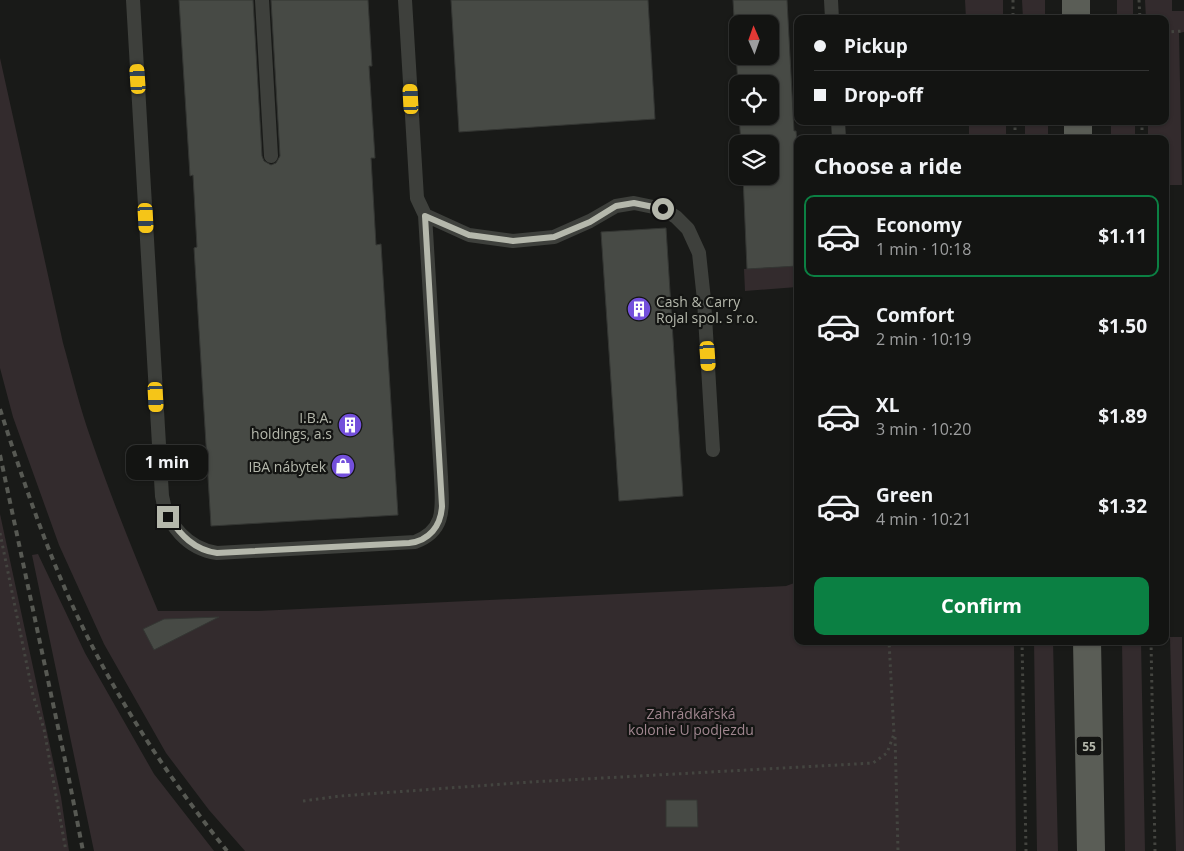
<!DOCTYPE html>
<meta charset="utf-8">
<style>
:root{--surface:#131412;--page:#202120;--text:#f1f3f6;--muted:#9d9e9f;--line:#323332;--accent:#0b8043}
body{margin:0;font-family:"Open Sans",sans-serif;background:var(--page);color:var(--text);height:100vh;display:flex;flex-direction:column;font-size:19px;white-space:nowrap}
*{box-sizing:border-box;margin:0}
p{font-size:16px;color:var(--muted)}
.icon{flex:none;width:28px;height:28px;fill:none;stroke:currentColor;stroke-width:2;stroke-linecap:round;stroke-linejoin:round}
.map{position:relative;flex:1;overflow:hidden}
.side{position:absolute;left:794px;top:135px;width:375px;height:510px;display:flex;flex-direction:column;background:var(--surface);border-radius:10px;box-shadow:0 1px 4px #0004,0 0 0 1px var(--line)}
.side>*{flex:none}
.hud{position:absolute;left:794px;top:15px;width:375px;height:110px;border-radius:10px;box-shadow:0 1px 4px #0004,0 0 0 1px var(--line);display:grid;align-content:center;height:110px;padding:0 20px;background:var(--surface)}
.needle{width:32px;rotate:358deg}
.tools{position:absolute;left:729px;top:15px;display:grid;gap:10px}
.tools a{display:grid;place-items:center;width:50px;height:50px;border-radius:10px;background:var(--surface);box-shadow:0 1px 4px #0004,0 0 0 1px var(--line);font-size:25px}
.end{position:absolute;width:22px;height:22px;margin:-11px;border:6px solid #b5b8ac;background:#111;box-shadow:0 0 0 2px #111}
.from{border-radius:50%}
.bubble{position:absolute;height:35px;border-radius:10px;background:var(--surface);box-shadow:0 1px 4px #0004,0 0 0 1px var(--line);font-size:16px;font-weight:700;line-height:35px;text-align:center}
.car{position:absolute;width:15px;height:30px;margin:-15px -8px;border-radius:6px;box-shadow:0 0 4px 1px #0007;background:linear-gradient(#f5c518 24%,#345 0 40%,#f5c518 0 76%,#345 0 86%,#f5c518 0)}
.hud b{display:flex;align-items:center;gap:18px;height:48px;font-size:19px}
.hud b+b{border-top:1px solid var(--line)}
.hud i{width:12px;height:12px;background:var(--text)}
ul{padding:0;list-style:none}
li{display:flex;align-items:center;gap:15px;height:82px;margin:0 10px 8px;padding:0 10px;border:2px solid transparent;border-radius:10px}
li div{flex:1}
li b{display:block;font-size:19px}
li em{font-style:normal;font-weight:700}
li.selected{border-color:var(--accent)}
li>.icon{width:45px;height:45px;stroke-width:1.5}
h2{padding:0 20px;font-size:22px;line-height:60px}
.cta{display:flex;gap:10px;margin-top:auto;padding:10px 20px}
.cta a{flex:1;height:58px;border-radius:10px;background:var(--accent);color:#fff;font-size:20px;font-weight:700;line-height:58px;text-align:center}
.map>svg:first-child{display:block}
</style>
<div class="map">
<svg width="1184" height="851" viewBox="0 0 1184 851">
<rect width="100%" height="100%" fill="#191a18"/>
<!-- green -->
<path fill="#332b2d" d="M 965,0 L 1003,0 L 1003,19 L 966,19 Z
M 1022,0 L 1045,0 L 1045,19 L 1023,19 Z
M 1117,0 L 1133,0 L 1133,19 L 1117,19 Z
M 1145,0 L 1172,0 L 1172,11 L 1184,11 L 1184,32 L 1179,33 L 1182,185 L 1165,185 L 1165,139 L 1148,139 L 1148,121 L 1165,121 L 1165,19 L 1146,19 Z
M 0,58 L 63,343 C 72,375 80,408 91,439 C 111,497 134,554 158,611 L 258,611 L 786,586 L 797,582 L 798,641 L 1014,641 L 1016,851 L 245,851 L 209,810 L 166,753 L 104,644 L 59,545 L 13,417 L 0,368 Z
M 969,121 L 1006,121 L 1006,139 L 969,139 Z
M 1025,121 L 1048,121 L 1048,139 L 1025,139 Z
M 1111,121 L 1135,121 L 1135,139 L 1111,139 Z
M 797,266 L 797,287 L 745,291 L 744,269 Z
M 1165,330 L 1170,637 L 1182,637 L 1184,851 L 1176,851 L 1170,638 L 1165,638 Z
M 0,514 L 61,797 L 69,851 L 0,851 Z
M 38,554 L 85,653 L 154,774 L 214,851 L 94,851 L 32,555 Z
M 1034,641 L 1053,641 L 1058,851 L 1037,851 Z
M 1122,641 L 1141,641 L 1145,851 L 1125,851 Z"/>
<!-- building -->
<path fill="#474a45" stroke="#343633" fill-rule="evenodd" d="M 179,0 L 253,0 L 262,156 L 264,161 L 271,165 L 276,163 L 280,156 L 271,0 L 368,0 L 372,66 L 369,66 L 375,158 L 371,158 L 376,245 L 381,244 L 398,515 L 211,526 L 194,248 L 197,247 L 193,175 L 190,176 Z
M 451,0 L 648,0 L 655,119 L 459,132 Z
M 733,0 L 787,0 L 794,131 L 796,131 L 798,154 L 798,266 L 747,269 L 743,176 L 770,176 L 770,144 L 741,144 L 739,116 L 770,116 L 770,84 L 738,84 L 738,86 ZM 738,24 L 770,24 L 770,56 L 738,56 Z
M 666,228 L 683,496 L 619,501 L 601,232 Z
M 219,617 L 154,650 L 143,629 L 164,619 Z
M 666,800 L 697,800 L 698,827 L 666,827 Z"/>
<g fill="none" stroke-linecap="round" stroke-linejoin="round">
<!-- path -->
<path stroke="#444540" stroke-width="3" stroke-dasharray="2.5 4" stroke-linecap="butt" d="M 1013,0 L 1013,19
M 1139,0 L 1140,19
M 1165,32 L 1184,31
M 1015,121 L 1015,139
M 1142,121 L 1142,139
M 0,533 L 33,695 L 44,729 L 66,851
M 1022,641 L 1026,851
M 1151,641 L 1155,851
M 895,737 L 898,851
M 303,801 L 340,796 L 531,782 L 873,763 L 887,753 L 894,734 L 889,641"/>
<!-- lane -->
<path stroke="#3e403c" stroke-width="14" d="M 133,0 L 162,496 C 167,525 188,549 217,553 L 415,542 C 447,530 442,506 441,477 L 425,215 L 417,198 L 405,0
M 262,0 L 271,156
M 831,0 L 832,19
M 838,121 L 839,139
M 425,215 L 469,235 L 513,241 L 554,237 L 590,221 L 616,206 L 634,203 L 663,209 L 676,217 L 688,229 L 699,253 L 704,300 L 713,450"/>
<!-- primary -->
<path stroke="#5a5d56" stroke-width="28" d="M 1076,0 L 1076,19
M 1078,121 L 1078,139
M 1087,641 L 1091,851"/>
<!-- rail -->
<path stroke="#575953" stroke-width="4" stroke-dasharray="6 5" stroke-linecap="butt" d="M 0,409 C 20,471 40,531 66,591 C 107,685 163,771 227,851
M 0,455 L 68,774 L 83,851"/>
</g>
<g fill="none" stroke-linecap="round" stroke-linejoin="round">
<!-- route -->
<path stroke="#b5b8ac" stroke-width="6" d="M 168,517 C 181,535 194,550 217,553 L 409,543 C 429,541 441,526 442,506 L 425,216 L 469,235 L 513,241 L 554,237 L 590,222 L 616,206 L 634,203 L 663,209"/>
</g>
<!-- icons -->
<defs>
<g id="building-disc" transform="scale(1.25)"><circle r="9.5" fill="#734fdb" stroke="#141513"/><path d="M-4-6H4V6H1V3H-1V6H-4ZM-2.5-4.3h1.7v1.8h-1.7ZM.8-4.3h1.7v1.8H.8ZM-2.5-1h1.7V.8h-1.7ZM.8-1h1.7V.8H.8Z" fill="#fff"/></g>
<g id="shop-disc" transform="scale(1.25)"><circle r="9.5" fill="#734fdb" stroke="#141513"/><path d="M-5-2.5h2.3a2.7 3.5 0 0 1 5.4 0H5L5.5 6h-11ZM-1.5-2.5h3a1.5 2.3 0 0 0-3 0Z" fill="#fff"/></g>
</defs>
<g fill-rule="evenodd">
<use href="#building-disc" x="639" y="309"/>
<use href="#building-disc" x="350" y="425"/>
<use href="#shop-disc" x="343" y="466"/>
</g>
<g text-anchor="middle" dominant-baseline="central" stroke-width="4.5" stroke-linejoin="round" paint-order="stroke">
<!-- shield labels -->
<rect fill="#141513" stroke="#85877e" stroke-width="1" x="1076.5" y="736.5" width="25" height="19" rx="4"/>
<g font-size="12" font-weight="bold" fill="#b5b8ac">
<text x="1089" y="746">55</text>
</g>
<!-- poi labels -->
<g font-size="14" fill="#b5b8ac" stroke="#141513" text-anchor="end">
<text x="656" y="301" text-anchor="start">Cash &amp; Carry<tspan x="656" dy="16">Rojal spol. s r.o.</tspan></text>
<text x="332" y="417">I.B.A.<tspan x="332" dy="16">holdings, a.s</tspan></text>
<text x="326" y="466">IBA nábytek</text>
</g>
<!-- park labels -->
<g font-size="14" fill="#a0868f" stroke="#141513">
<text x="691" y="713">Zahrádkářská<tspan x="691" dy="16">kolonie U podjezdu</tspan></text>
</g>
</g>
</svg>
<div class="tools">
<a><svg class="needle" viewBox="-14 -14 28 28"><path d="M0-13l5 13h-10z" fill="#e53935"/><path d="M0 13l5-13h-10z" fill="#9d9e9f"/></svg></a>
<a><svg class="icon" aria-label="locate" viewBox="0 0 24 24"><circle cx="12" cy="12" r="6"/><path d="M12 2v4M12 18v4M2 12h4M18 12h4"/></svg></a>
<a><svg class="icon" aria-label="layers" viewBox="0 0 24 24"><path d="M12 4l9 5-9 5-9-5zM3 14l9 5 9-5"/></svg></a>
</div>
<i class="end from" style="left:663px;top:209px"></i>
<i class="end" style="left:168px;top:517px"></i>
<div class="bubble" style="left:126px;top:445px;width:82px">1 min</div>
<i class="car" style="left:138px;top:79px;rotate:356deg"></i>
<i class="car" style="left:411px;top:99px;rotate:357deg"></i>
<i class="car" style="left:146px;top:218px;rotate:177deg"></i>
<i class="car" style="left:708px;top:356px;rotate:176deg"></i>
<i class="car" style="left:156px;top:397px;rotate:177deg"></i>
<div class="hud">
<b><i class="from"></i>Pickup</b>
<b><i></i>Drop-off</b>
</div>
<section class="side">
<h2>Choose a ride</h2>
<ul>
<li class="selected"><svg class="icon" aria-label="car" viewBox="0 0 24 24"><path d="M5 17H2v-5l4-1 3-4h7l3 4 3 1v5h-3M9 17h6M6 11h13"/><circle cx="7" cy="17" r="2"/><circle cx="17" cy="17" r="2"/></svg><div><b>Economy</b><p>1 min · 10:18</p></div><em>$1.11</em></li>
<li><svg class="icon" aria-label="car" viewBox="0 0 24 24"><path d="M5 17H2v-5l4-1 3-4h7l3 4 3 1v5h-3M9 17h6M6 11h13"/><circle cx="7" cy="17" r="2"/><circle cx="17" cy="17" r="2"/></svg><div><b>Comfort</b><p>2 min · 10:19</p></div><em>$1.50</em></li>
<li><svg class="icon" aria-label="car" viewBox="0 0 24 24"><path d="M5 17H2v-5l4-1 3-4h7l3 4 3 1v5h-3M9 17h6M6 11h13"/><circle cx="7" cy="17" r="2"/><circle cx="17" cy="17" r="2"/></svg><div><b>XL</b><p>3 min · 10:20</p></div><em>$1.89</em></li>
<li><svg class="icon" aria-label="car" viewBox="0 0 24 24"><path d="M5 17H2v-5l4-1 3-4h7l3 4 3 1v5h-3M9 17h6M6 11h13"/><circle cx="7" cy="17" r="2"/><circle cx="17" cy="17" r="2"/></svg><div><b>Green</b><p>4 min · 10:21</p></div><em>$1.32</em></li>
</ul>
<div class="cta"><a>Confirm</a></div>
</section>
</div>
